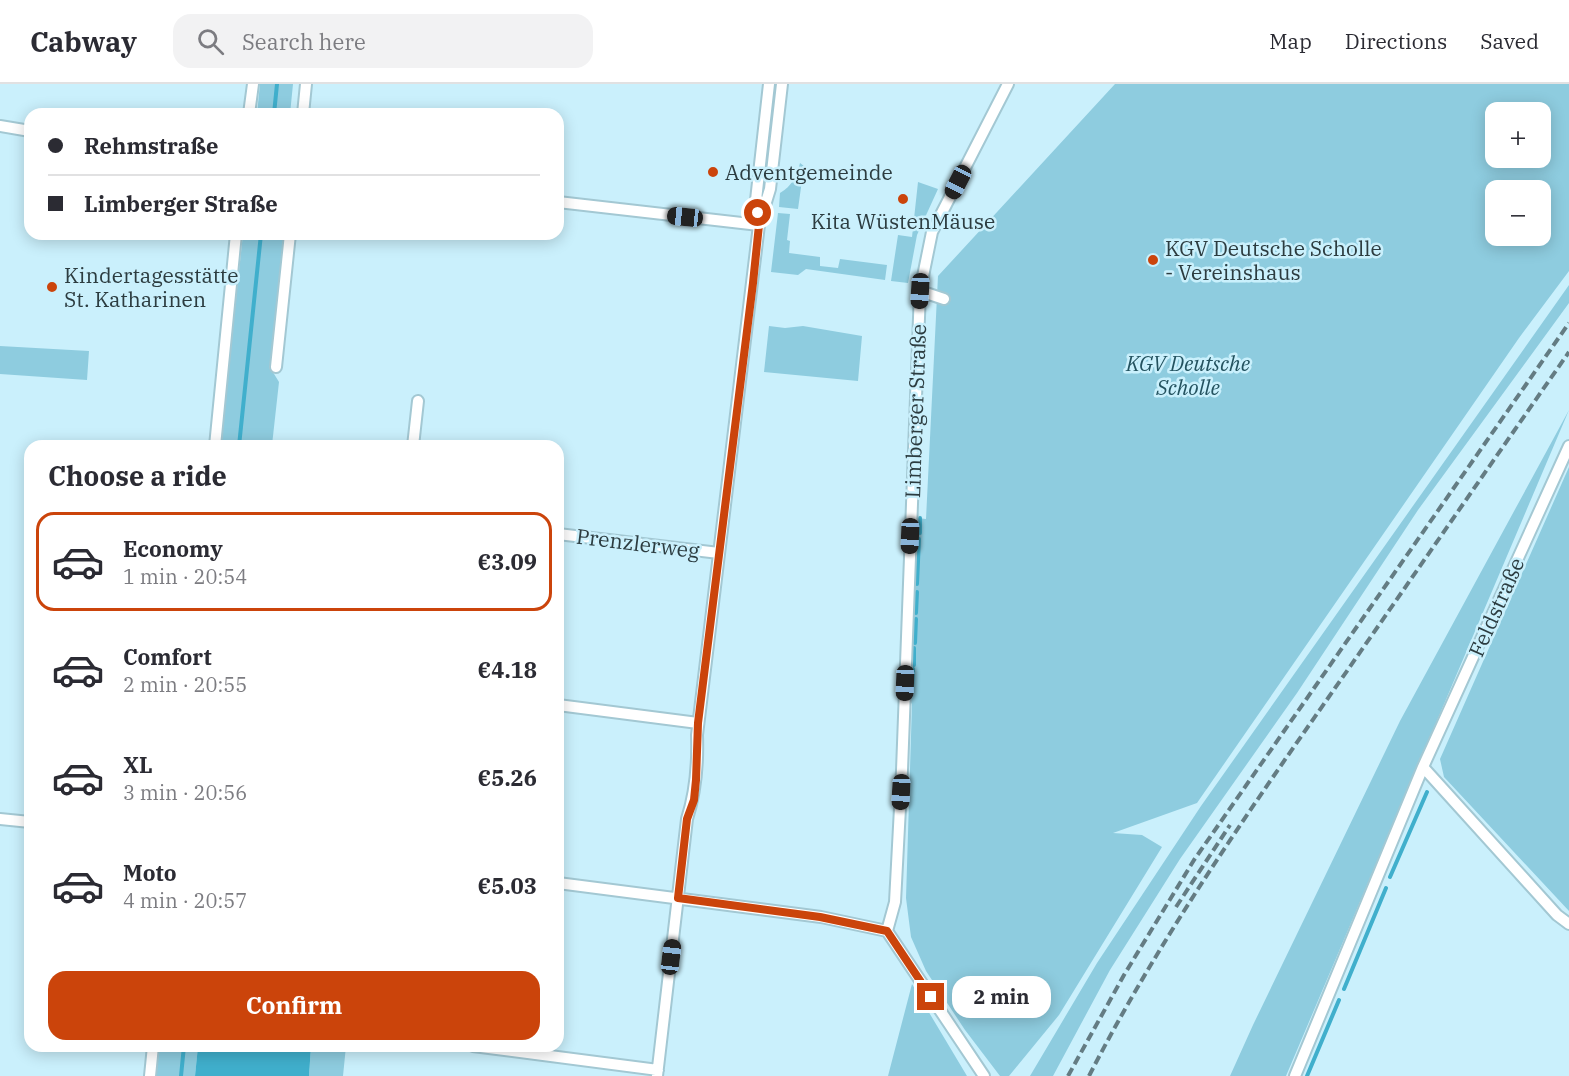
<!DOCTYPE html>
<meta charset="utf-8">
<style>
:root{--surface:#fff;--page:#f2f2f3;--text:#2b2b33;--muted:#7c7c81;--line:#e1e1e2;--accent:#cb440b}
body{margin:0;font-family:"IBM Plex Serif",serif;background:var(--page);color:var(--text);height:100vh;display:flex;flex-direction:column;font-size:22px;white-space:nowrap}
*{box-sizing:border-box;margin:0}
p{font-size:20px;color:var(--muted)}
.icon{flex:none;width:33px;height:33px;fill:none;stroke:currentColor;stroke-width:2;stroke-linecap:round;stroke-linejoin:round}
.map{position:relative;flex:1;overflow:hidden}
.drawer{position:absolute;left:24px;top:356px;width:540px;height:612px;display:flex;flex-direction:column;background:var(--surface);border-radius:18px;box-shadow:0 3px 15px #0003}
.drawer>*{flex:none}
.guide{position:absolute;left:24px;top:24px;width:540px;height:132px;border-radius:18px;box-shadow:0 3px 15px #0003;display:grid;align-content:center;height:132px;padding:0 24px;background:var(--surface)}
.controls{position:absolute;left:1485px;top:18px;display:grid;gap:12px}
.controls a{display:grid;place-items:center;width:66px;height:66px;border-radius:12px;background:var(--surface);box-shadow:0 3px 15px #0003;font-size:30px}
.end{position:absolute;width:27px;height:27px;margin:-14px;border:8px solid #cb440b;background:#fff;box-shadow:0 0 0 3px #fff}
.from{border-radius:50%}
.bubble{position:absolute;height:42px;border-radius:18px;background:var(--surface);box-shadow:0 3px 15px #0003;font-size:20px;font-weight:700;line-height:42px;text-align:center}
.car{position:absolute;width:18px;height:36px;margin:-18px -9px;border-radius:8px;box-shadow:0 0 4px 2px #0007;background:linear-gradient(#222 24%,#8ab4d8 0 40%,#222 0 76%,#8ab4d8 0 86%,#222 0)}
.guide b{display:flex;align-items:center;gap:21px;height:57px;font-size:22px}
.guide b+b{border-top:2px solid var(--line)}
.guide i{width:15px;height:15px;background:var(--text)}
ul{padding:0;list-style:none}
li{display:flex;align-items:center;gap:18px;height:99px;margin:0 12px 9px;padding:0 12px;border:3px solid transparent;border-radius:18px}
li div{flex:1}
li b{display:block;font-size:22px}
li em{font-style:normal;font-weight:700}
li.current{border-color:var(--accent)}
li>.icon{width:54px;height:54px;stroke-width:1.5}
h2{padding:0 24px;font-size:27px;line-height:72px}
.action{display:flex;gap:12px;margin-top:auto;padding:12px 24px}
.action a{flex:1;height:69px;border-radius:18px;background:var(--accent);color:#fff;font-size:24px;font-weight:700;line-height:69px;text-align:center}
header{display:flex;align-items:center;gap:36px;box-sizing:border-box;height:84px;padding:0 30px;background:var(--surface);border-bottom:2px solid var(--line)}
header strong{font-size:28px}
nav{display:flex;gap:33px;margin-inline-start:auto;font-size:21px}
.search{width:420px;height:54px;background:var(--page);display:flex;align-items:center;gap:15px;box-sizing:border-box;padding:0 21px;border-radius:18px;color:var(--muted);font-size:22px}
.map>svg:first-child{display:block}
</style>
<header>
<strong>Cabway</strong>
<div class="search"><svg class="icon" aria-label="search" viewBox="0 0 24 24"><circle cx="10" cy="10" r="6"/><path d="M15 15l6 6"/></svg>Search here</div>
<nav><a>Map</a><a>Directions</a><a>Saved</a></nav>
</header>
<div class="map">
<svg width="1569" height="992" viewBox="0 0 1569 992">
<rect width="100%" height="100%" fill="#caf0fc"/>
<!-- green -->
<path fill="#8eccdf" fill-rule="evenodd" d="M 260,0 L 293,0 L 290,30 L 257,30 Z
M 1115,0 L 1569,0 L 1569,187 L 1519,254 L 1197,719 L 1113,749 L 1142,751 L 1162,763 L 1059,931 L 1009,992 L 1000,992 L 965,946 L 926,887 L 911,853 L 906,814 L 912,620 L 909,616 L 917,434 L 926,435 L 938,192 ZM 1496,28 L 1540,28 L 1540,74 L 1496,74 ZM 1496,106 L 1540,106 L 1540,152 L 1496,152 Z
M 800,79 L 804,82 L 798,125 L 779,123 L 780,109 C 792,102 797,92 800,79 Z
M 918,98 L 938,105 L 917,151 L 908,199 L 891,197 L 898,151 L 912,153 Z
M 778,129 L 790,130 L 787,156 L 790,157 L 789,169 L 820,173 L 820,182 L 838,184 L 840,175 L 887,181 L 885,196 L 806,185 L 798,191 L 771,188 Z
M 243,150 L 284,150 L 271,285 L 279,298 L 272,361 L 220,362 Z
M 1569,201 L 1569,219 L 1418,426 L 1297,609 L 1180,775 L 1110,886 L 1053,992 L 1030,992 L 1097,879 L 1201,722 Z
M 769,242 L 785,244 L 803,242 L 862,252 L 858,297 L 764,288 Z
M 0,262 L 89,267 L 87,296 L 0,290 Z
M 1569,326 L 1286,992 L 1230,992 L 1253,941 L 1400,637 Z
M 1569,383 L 1569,827 L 1444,693 L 1440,675 Z
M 912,900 L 967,992 L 888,992 Z
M 159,962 L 198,962 L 195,992 L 156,992 Z
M 311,962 L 346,962 L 343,992 L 309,992 Z"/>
<!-- water -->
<path fill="#40afcc" d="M 198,962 L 311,962 L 309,992 L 195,992 Z"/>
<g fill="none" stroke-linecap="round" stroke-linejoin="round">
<!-- stream -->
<path stroke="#40afcc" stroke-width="4" d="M 274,30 L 277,0
M 239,362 L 261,150
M 920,449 L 920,434
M 917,500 L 919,455
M 916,529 L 917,508
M 915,559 L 916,535
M 914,581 L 914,564
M 912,605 L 913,585
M 1390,793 L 1427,708
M 1344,905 L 1386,804
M 181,992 L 184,962
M 1307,992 L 1339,916"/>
<!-- minor casing -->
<g stroke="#a3c8d3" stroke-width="14">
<path id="minor" d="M 249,30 L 253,0
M 303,30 L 306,0
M 0,42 L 30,47
M 558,118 L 759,141
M 759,135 L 756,116 L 769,0
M 920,207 L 944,215
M 276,283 L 290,150
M 215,362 L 236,150
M 413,362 L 418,317
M 558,450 L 719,469
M 558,621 L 698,639
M 1423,683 L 1557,831 L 1569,840
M 0,735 L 30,738
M 558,799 L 821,833 L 887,847
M 473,962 L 658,986
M 150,992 L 153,962
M 657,992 L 687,735 C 696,707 698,680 697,651 L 759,141 L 770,105 L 782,0
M 984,992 L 887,847 L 895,818 L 902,686 L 920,207 L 932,148 L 1008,0
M 1295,992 L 1423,683 L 1569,362"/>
</g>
<!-- minor -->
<use href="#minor" stroke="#fff" stroke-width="10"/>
<!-- rail -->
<path stroke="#647c83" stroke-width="4" stroke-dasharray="9 4.5" stroke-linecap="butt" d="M 1176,823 L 1230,741
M 1068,992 L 1124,891 L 1194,776 L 1569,239
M 1089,992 C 1156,861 1241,738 1326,617 C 1407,501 1488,384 1569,268"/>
</g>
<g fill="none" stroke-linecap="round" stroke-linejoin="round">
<!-- route -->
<path stroke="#cb440b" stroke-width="8" d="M 758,129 L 759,141 L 753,199 L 698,639 L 696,696 L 694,716 L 687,735 L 678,814 L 820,833 L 887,847 L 931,913"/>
</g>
<!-- markers -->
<g fill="#cb440b" stroke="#caf0fc" stroke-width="2">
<circle cx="713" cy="88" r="6"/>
<circle cx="903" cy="115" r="6"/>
<circle cx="1153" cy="176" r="6"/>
<circle cx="52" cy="203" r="6"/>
</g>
<g text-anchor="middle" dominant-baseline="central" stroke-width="5" stroke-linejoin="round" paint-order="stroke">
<!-- poi labels -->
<g font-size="21" fill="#2c3c40" stroke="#caf0fc" text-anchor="start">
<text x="725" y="88">Adventgemeinde</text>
<text x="903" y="137" text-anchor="middle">Kita WüstenMäuse</text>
<text x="1165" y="164">KGV Deutsche Scholle<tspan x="1165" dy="24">- Vereinshaus</tspan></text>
<text x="64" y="191">Kindertagesstätte<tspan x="64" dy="24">St. Katharinen</tspan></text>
</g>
<!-- park labels -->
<g font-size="21" font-style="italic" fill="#23525f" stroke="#caf0fc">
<text x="1188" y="279">KGV Deutsche<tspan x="1188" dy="24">Scholle</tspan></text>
</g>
<!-- street labels -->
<g font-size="21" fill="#2c3c40" stroke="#caf0fc">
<text transform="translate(915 327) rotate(-88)">Limberger Straße</text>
<text transform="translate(638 459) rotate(7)">Prenzlerweg</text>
<text transform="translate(1496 523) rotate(-66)">Feldstraße</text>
</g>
</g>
</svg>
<div class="controls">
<a>+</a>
<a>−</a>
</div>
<i class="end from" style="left:758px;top:129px"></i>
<i class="end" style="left:931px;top:913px"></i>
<div class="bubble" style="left:952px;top:892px;width:99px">2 min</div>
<i class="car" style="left:958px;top:98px;rotate:207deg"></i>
<i class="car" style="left:685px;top:133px;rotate:276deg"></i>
<i class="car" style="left:920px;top:207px;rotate:183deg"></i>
<i class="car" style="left:910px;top:452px;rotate:182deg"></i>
<i class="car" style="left:905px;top:599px;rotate:182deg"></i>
<i class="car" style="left:901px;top:708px;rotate:183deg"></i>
<i class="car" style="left:671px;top:873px;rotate:7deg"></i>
<div class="guide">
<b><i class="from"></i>Rehmstraße</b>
<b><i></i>Limberger Straße</b>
</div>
<section class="drawer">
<h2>Choose a ride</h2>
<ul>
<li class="current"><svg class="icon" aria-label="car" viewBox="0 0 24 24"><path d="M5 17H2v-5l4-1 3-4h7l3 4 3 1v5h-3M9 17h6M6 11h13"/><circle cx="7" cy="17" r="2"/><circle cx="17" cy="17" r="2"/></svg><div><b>Economy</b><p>1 min · 20:54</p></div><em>€3.09</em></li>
<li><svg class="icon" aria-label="car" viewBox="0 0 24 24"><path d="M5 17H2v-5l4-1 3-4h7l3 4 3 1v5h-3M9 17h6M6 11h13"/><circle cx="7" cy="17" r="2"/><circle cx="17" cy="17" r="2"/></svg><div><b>Comfort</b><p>2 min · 20:55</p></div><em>€4.18</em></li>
<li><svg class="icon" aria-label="car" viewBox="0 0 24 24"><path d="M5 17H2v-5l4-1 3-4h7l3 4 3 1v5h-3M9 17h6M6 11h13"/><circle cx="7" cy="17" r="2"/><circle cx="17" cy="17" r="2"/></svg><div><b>XL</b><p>3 min · 20:56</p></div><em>€5.26</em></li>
<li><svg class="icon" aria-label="car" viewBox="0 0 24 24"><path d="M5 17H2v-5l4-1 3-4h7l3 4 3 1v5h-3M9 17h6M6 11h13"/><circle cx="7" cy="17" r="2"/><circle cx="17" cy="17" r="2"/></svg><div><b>Moto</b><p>4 min · 20:57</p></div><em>€5.03</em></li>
</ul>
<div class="action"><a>Confirm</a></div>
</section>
</div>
